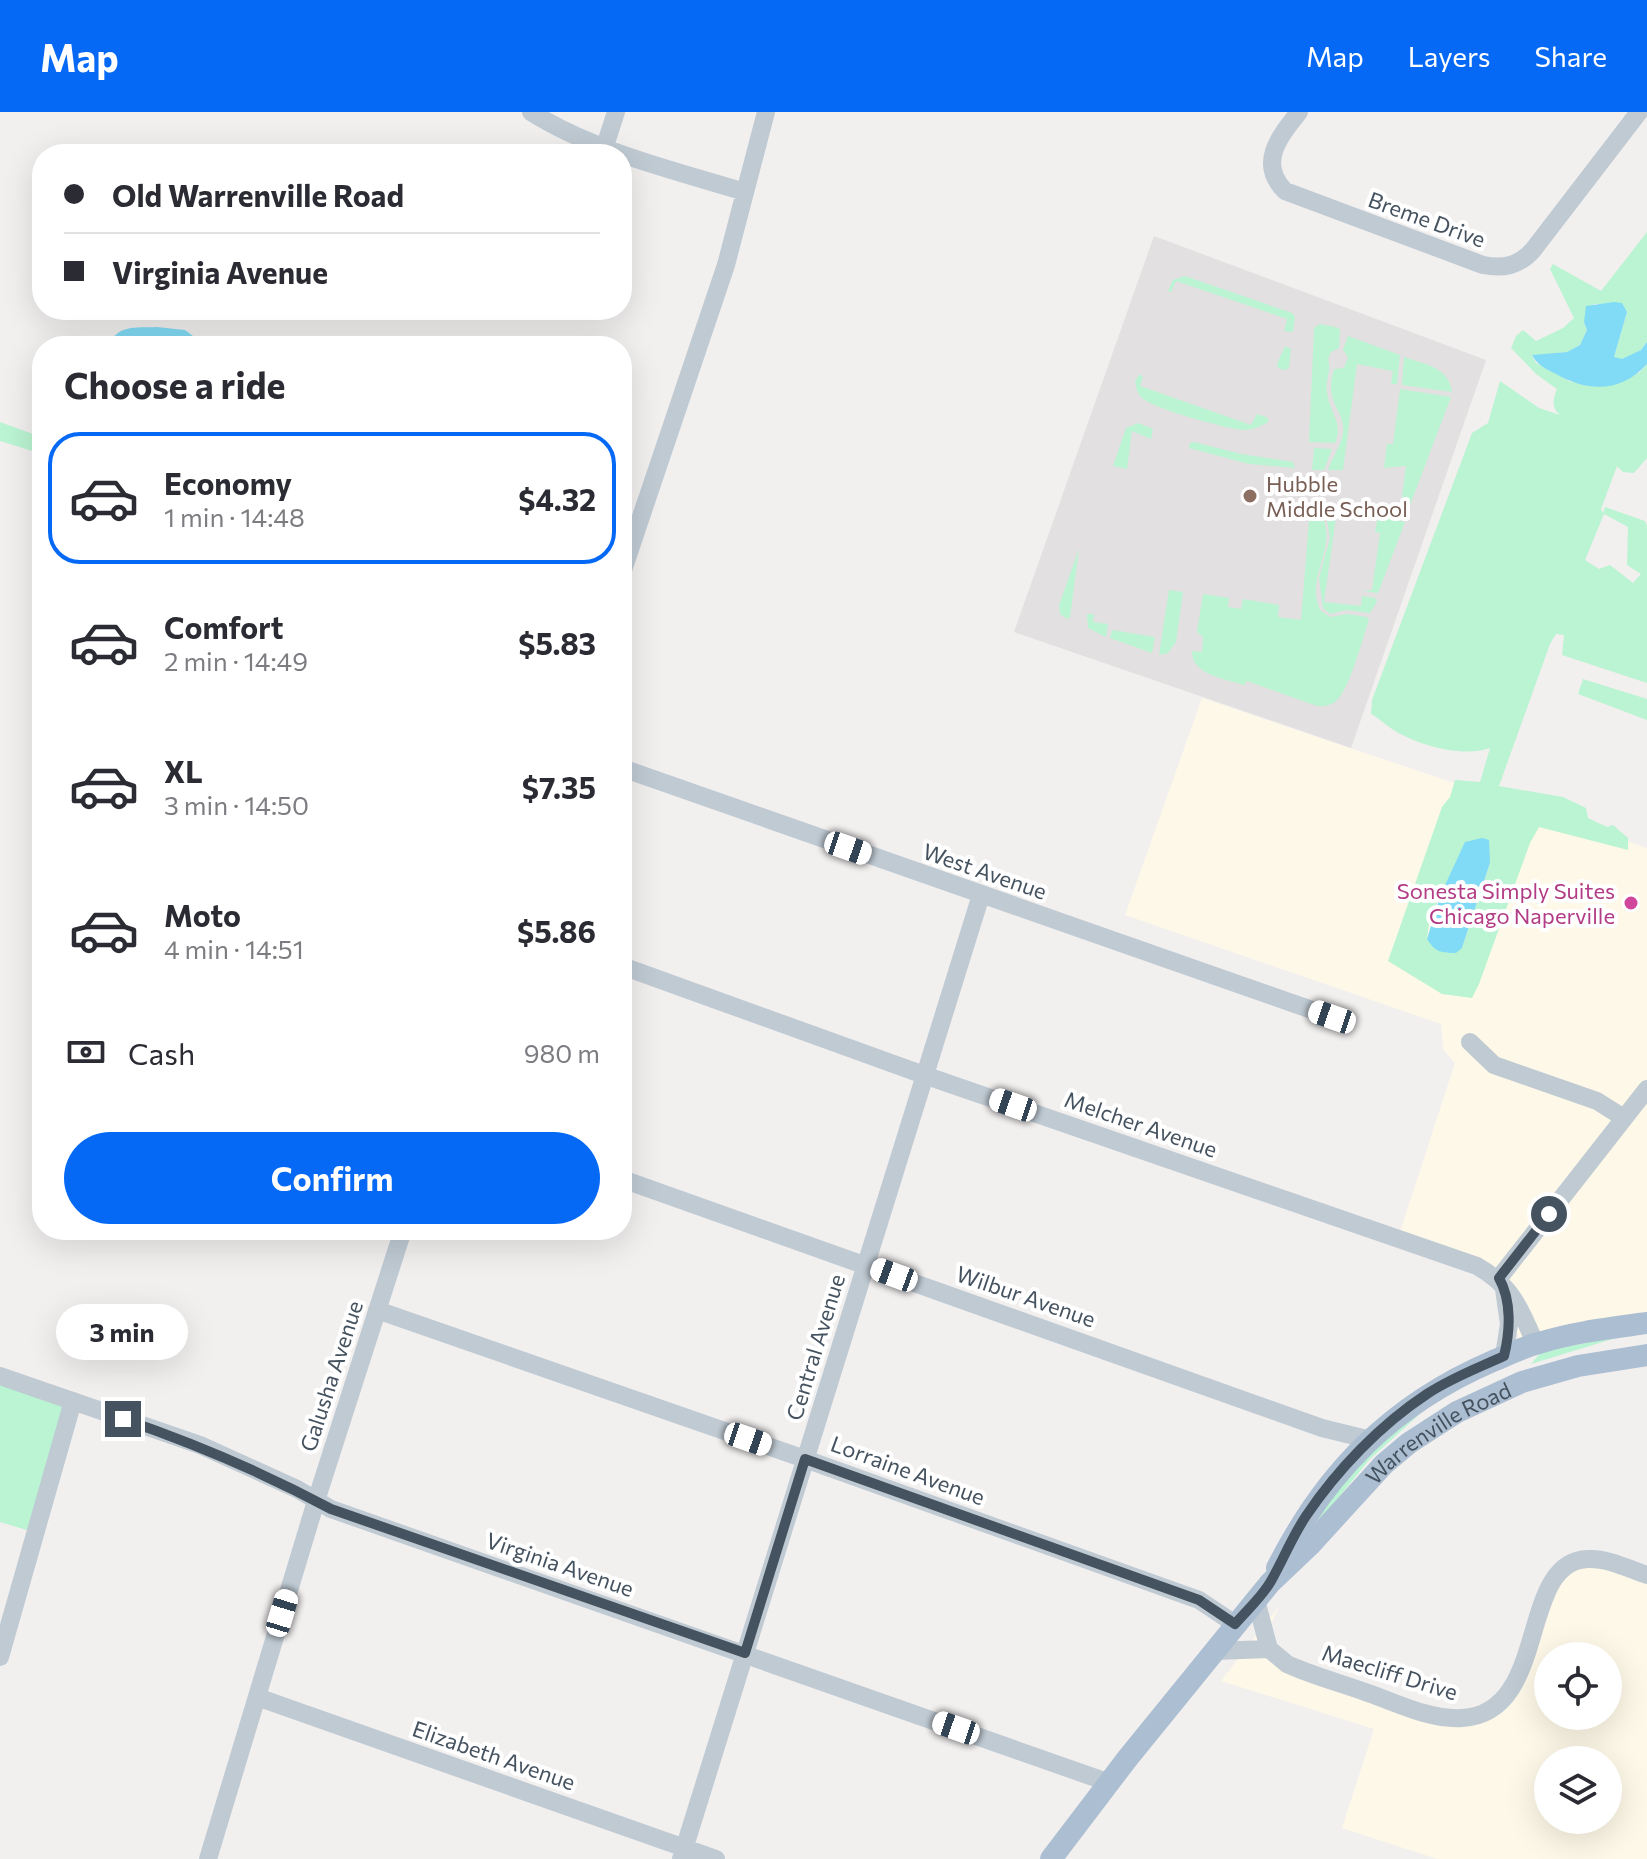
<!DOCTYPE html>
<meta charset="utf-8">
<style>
:root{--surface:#fff;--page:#f7f7f7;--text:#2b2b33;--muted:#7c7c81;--line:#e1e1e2;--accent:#0569f6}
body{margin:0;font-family:Commissioner,sans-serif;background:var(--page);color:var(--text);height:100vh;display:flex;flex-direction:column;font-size:30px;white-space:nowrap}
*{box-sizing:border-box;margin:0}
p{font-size:26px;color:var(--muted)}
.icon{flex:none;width:44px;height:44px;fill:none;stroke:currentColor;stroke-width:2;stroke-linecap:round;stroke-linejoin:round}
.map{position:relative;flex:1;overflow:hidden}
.drawer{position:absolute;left:32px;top:224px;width:600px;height:904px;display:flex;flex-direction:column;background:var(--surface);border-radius:32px;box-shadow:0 8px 32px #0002}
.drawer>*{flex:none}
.guide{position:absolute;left:32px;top:32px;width:600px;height:176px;border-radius:32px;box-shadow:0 8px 32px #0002;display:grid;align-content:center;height:176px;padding:0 32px;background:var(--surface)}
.controls{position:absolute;left:1534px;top:1530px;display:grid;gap:16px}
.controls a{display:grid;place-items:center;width:88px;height:88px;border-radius:50%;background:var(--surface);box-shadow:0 8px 32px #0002;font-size:40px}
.end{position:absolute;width:36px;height:36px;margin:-18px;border:10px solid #45525f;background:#fff;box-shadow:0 0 0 4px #fff}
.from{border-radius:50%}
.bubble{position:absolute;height:56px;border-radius:28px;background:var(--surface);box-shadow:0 8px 32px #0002;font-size:26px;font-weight:700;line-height:56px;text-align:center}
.car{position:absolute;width:24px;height:48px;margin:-24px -12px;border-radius:10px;box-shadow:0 0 6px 2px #0007;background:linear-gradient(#fff 24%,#345 0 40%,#fff 0 76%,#345 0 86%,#fff 0)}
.guide b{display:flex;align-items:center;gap:28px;height:76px;font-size:30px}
.guide b+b{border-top:2px solid var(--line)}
.guide i{width:20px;height:20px;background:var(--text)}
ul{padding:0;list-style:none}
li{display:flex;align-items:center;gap:24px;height:132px;margin:0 16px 12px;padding:0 16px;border:4px solid transparent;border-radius:32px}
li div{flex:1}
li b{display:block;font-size:30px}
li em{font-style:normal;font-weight:700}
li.active{border-color:var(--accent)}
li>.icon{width:72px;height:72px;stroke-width:1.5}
h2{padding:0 32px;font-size:36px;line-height:96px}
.pay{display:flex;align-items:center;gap:20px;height:88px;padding:0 32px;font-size:30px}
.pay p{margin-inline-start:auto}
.action{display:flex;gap:16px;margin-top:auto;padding:16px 32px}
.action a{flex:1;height:92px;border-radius:48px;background:var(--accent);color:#fff;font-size:32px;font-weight:700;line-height:92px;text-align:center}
header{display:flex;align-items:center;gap:48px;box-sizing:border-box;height:112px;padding:0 40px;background:var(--accent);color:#fff}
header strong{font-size:38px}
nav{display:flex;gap:44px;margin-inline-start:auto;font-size:28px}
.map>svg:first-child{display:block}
</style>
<header>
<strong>Map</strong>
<nav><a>Map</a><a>Layers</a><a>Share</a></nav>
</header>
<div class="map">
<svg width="1647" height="1747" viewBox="0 0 1647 1747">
<rect width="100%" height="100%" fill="#f2efef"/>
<!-- commercial -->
<path fill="#fef8e8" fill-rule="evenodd" d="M 1202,586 L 1647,736 L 1647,1202 L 1520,1229 L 1494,1164 L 1398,1126 L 1455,951 L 1443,937 L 1441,912 L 1125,803 Z
M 1567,1446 L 1647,1457 L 1647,1747 L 1437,1747 L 1342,1716 L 1374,1617 L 1221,1569 L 1280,1493 L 1270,1514 L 1274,1529 L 1282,1540 L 1299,1551 L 1451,1601 L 1491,1589 L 1508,1568 ZM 1548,1544 L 1608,1544 L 1608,1604 L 1548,1604 ZM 1548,1648 L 1608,1648 L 1608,1708 L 1548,1708 Z"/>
<!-- education -->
<path fill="#e3e0e1" d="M 1154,124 L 1486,248 L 1351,636 L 1014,520 Z"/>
<!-- green -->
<path fill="#baf4d2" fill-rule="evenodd" d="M 1647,120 L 1647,230 L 1641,238 L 1622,248 L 1614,245 L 1627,200 L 1622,192 L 1594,192 L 1584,210 L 1587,218 L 1580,233 L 1567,240 L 1532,244 L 1536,251 L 1571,270 L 1639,261 L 1647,252 L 1647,346 L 1634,361 L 1623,360 L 1617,354 L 1601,397 L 1603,401 L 1605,395 L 1645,409 L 1647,414 L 1647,571 L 1562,543 L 1564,523 L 1556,522 L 1550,532 L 1499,674 L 1563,685 L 1586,696 L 1588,706 L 1607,715 L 1613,713 L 1628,726 L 1628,738 L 1539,715 L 1530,731 L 1479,872 L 1472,886 L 1442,882 L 1388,849 L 1442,695 L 1450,685 L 1455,668 L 1480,670 L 1490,636 C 1463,646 1416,633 1392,617 C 1384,612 1379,606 1371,602 L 1372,588 L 1472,321 L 1488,311 L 1500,269 L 1539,296 L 1560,303 C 1551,295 1553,288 1557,277 L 1536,262 L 1511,236 L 1516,224 L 1523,218 L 1536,229 L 1563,216 L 1574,206 L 1550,157 L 1553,152 L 1601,179 ZM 1604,402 L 1628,415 L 1627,453 L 1641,462 L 1633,471 L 1610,453 L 1599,457 L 1585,448 ZM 1490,751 L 1462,836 L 1427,827 L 1429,812 L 1440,783 Z
M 1185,164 L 1292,201 L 1295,205 L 1293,220 L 1284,219 L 1287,207 L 1176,169 L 1171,180 L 1168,179 L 1173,168 Z
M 1320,212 L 1339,216 L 1340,219 L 1339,236 L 1331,240 L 1328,247 C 1332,259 1325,267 1327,280 C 1329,300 1344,311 1335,331 L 1309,330 L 1314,216 Z
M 1348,224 L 1400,243 L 1397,272 L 1391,272 L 1393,259 L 1357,252 L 1343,358 L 1328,358 C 1332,346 1341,333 1343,321 C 1346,298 1323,292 1334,257 L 1344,256 L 1348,245 L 1343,238 Z
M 1285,234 L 1291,237 L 1289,256 L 1285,258 L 1278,256 L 1277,252 Z
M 1404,245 C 1424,252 1449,255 1452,280 L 1402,273 Z
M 1140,262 L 1143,265 L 1140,274 L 1251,313 L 1257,302 L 1268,306 L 1268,310 C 1261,314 1253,318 1244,318 C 1227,317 1154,297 1142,286 C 1137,281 1136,275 1135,269 Z
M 1400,277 L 1451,285 L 1407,401 L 1400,400 L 1406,354 L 1384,356 L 1387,332 L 1393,332 Z
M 0,310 L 33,322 L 42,322 L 42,342 L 0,329 Z
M 1138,311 L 1153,317 L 1151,327 L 1132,319 L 1127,357 L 1113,354 L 1126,316 Z
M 1194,330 L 1241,342 L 1293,350 L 1295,356 L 1249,352 L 1189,336 L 1190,331 Z
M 1314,336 L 1332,337 L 1324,358 L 1312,358 Z
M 1325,396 L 1337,398 L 1324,490 L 1361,494 L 1362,484 L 1375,486 L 1377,489 L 1370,501 L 1346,498 L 1330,502 L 1323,496 L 1319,466 L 1330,426 Z
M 1307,397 L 1322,399 C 1324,409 1328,420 1326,430 C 1323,455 1309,472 1320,498 L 1330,505 L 1347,502 L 1367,505 L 1369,508 C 1362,527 1350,578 1335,590 C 1329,594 1324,594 1317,594 L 1247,569 L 1244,573 C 1226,567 1191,563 1192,539 L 1202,540 L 1203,525 L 1197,520 L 1203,482 L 1229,486 L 1228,495 L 1241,497 L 1243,487 L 1279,493 L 1278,505 L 1301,508 L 1309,409 L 1307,406 Z
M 1378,404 L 1405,410 L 1378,481 L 1363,479 L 1372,478 L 1380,421 L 1375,420 Z
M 1079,437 L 1070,505 L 1067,507 L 1060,502 L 1059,493 Z
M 1169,478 L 1183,480 L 1176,530 L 1168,541 L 1159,543 Z
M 1087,502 L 1094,502 L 1093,510 L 1108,512 L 1106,525 L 1088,516 Z
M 1112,518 L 1155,525 L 1152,541 L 1110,526 Z
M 1583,567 L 1647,587 L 1647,608 L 1578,582 Z
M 1619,1225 L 1531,1252 L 1542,1239 Z
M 0,1269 L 66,1292 L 30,1419 L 0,1410 Z
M 1422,1300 L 1370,1347 L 1311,1419 L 1343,1368 L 1385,1324 Z"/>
<!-- water -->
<path fill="#82dbf6" d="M 1614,190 L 1622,191 L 1627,200 L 1614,245 L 1622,247 L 1641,238 L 1647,230 L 1647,252 C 1621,281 1588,280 1556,262 C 1546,257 1537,253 1532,243 L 1567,240 L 1580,233 L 1587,218 L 1584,210 L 1586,194 Z
M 157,215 L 185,218 L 206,234 L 108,234 C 118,212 135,216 157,215 Z
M 1482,726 L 1489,728 L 1490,751 L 1462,836 L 1456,841 C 1441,841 1435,840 1427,827 L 1440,784 L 1465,730 Z"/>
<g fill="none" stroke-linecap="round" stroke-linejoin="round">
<!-- minor -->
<path stroke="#bfcad3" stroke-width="18" d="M 531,0 C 595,40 673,58 745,80
M 1299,0 C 1280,24 1257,51 1285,79 L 1483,153 C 1503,157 1519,154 1533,138 L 1639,0
M 605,34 L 616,0
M 622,461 L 726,153 L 766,0
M 622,656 L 1332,905
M 622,854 L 924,963 L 1477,1154 C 1512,1174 1520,1196 1535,1231
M 1470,930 L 1494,953 L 1597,989 L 1624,1006
M 622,1067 L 1322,1316 L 1371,1328
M 1499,1166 L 1647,977
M 1504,1177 L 1509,1212 L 1504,1244
M 377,1198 L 805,1347 L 1199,1488 L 1235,1512
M 0,1264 L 200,1333 L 297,1377 L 331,1397 L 1110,1671
M 1256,1488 L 1269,1537 L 1287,1552 C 1313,1564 1341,1571 1368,1581 C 1397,1591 1430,1608 1462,1606 C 1551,1601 1517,1449 1588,1447 C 1608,1446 1629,1457 1647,1463
M 1214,1539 L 1269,1537
M 0,1545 L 73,1289
M 257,1585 L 716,1747
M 208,1747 L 316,1389 L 403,1118
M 681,1747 L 981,783"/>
<!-- major -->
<g stroke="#acbed1" stroke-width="22">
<path d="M 1277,1456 C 1326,1359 1393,1292 1493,1249 C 1508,1243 1523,1235 1539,1231 C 1574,1220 1611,1216 1647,1211"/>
<path id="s1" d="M 1051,1747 L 1127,1647 L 1270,1471 L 1310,1433 L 1384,1352 L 1409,1331 L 1457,1300 L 1522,1270 L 1578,1254 L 1647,1243"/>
</g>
</g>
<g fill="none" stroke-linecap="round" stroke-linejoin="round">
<!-- route -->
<path stroke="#45525f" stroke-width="10" d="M 123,1307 C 196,1332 264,1361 331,1397 L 745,1541 L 805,1347 L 1199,1488 L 1235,1512 C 1247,1498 1262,1485 1271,1469 C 1283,1448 1292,1425 1306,1404 C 1337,1358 1380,1313 1427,1282 C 1451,1266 1478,1256 1504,1244 C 1510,1220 1512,1189 1499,1166 L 1549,1102"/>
</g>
<!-- markers -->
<circle fill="#8d6e63" stroke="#fff" stroke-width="3" cx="1250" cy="384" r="8"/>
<circle fill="#d1479c" stroke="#fff" stroke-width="3" cx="1631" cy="791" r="8"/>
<g text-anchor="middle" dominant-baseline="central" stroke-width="8" stroke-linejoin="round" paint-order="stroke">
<!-- street labels -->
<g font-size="22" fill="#45525f" stroke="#fff">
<text transform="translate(1427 107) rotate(20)">Breme Drive</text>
<text transform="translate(985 759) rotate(19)">West Avenue</text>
<text transform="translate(1141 1012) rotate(19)">Melcher Avenue</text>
<text transform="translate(1026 1184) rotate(19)">Wilbur Avenue</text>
<text transform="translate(815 1235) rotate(-73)">Central Avenue</text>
<text transform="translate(331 1264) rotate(-72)">Galusha Avenue</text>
<text stroke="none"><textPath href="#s1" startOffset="580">Warrenville Road</textPath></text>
<text transform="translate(908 1358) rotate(20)">Lorraine Avenue</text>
<text transform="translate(560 1452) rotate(19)">Virginia Avenue</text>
<text transform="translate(1390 1560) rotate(17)">Maecliff Drive</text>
<text transform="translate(494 1643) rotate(19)">Elizabeth Avenue</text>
</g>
<!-- education labels -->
<g font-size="22" fill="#785e54" stroke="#fff" text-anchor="start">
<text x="1266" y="371">Hubble<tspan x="1266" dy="25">Middle School</tspan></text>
</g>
<!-- hotel labels -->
<g font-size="22" fill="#b23c85" stroke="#fff" text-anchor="end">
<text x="1615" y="778">Sonesta Simply Suites<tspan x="1615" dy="25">Chicago Naperville</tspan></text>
</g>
</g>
</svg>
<div class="controls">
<a><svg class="icon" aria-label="locate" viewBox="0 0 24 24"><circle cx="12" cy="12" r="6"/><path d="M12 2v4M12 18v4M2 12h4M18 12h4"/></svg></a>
<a><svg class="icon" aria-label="layers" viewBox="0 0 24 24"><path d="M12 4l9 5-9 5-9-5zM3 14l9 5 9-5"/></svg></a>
</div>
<i class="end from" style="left:1549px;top:1102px"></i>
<i class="end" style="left:123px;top:1307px"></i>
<div class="bubble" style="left:56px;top:1192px;width:132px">3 min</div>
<i class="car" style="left:848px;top:736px;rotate:109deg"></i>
<i class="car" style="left:1332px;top:905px;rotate:289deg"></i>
<i class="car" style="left:1013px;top:993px;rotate:289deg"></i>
<i class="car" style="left:894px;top:1163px;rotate:290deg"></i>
<i class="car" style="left:748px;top:1327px;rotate:109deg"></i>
<i class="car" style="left:282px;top:1501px;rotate:17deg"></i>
<i class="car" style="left:956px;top:1616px;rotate:289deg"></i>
<div class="guide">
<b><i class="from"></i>Old Warrenville Road</b>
<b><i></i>Virginia Avenue</b>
</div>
<section class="drawer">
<h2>Choose a ride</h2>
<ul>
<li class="active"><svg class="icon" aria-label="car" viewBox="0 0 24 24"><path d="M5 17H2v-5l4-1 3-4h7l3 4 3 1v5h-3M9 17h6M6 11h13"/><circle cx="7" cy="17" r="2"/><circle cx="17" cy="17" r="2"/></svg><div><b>Economy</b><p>1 min · 14:48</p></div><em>$4.32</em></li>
<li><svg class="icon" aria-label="car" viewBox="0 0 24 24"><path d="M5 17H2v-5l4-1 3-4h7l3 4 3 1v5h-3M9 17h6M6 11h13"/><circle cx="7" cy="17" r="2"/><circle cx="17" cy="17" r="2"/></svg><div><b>Comfort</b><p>2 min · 14:49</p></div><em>$5.83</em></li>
<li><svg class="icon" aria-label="car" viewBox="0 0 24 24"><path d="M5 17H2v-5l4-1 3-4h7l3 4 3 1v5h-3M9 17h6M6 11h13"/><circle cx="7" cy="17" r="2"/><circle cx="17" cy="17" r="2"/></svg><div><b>XL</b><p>3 min · 14:50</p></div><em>$7.35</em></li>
<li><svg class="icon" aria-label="car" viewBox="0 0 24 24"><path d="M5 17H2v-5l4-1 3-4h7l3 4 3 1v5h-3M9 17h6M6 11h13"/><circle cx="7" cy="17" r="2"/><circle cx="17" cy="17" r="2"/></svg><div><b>Moto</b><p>4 min · 14:51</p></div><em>$5.86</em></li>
</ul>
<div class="pay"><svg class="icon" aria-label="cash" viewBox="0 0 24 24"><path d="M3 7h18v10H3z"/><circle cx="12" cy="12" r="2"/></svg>Cash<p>980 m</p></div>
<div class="action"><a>Confirm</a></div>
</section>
</div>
